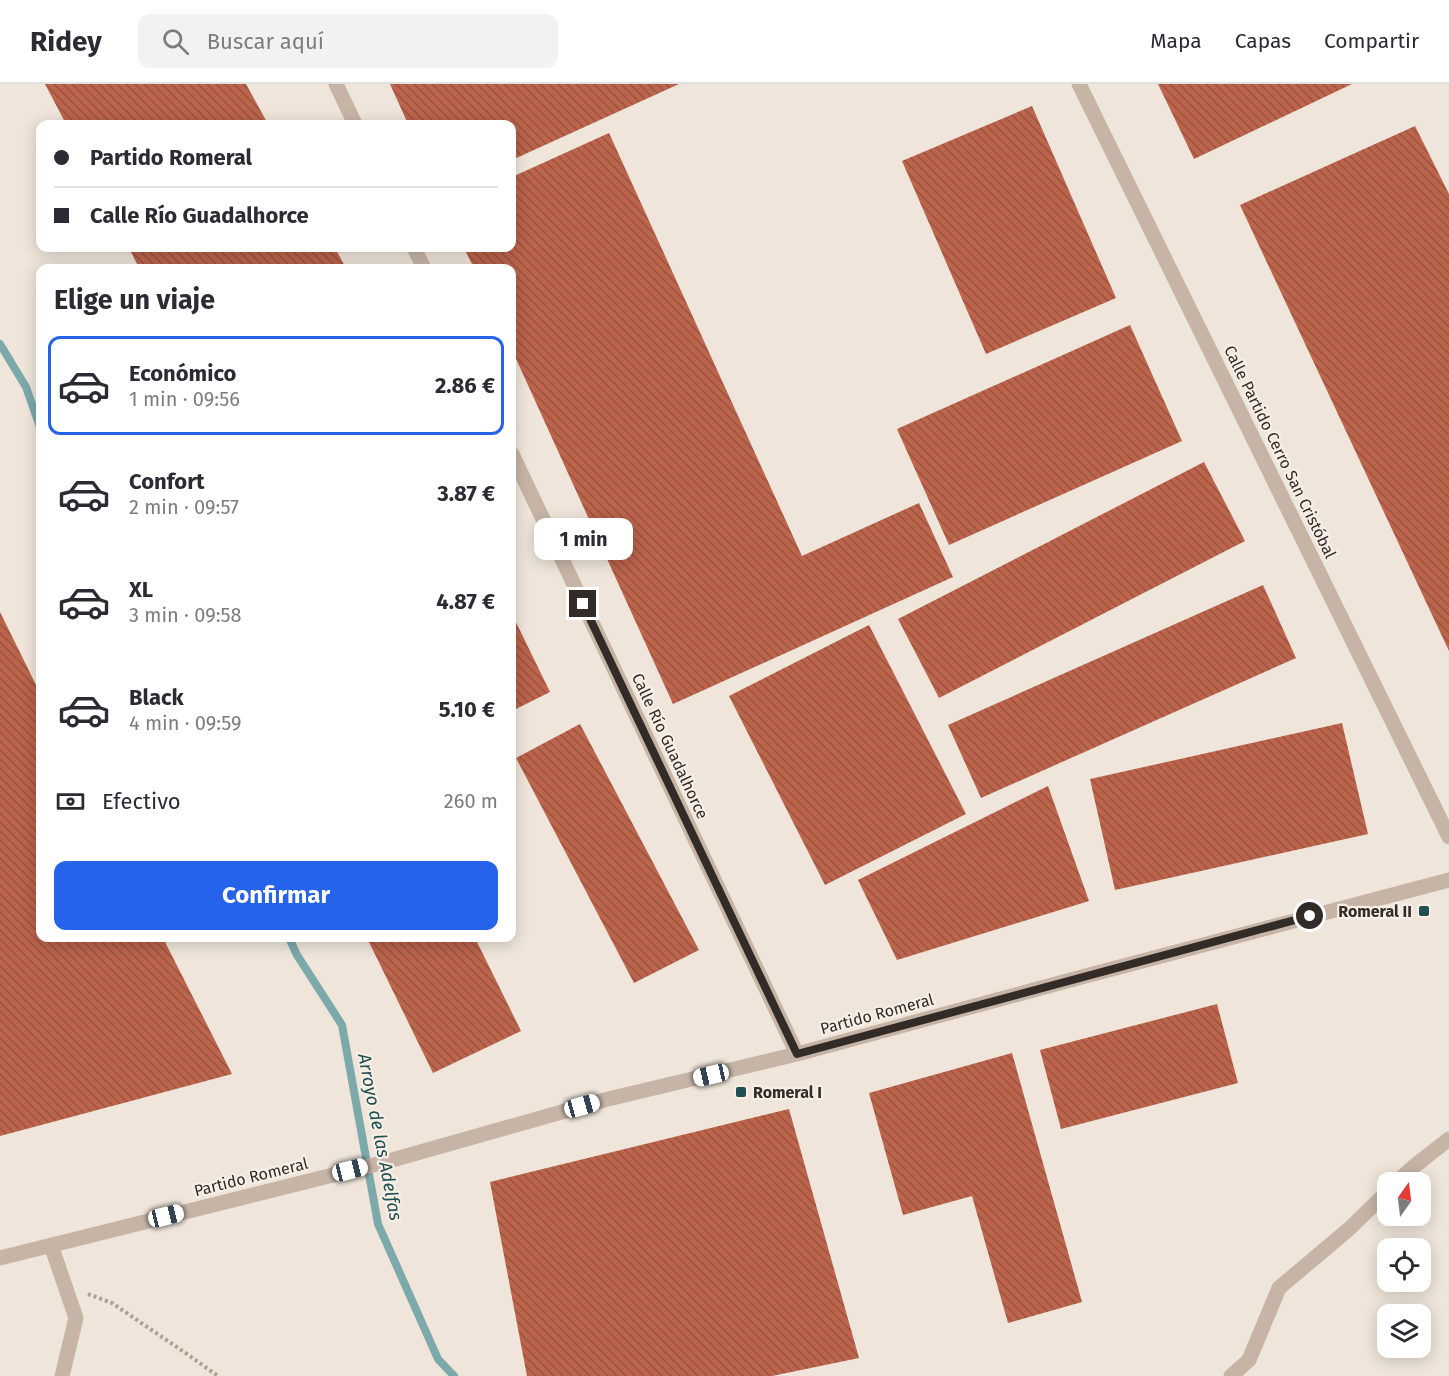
<!DOCTYPE html>
<html lang="es">
<meta charset="utf-8">
<style>
:root{--surface:#fff;--page:#f2f2f3;--text:#2b2b33;--muted:#7c7c81;--line:#e1e1e2;--accent:#2563eb}
body{margin:0;font-family:"Fira Sans",sans-serif;background:var(--page);color:var(--text);height:100vh;display:flex;flex-direction:column;font-size:22px;white-space:nowrap}
*{box-sizing:border-box;margin:0}
p{font-size:20px;color:var(--muted)}
.icon{flex:none;width:33px;height:33px;fill:none;stroke:currentColor;stroke-width:2;stroke-linecap:round;stroke-linejoin:round}
.map{position:relative;flex:1;overflow:hidden}
.drawer{position:absolute;left:36px;top:180px;width:480px;height:678px;display:flex;flex-direction:column;background:var(--surface);border-radius:12px;box-shadow:0 3px 15px #0003}
.drawer>*{flex:none}
.guide{position:absolute;left:36px;top:36px;width:480px;height:132px;border-radius:12px;box-shadow:0 3px 15px #0003;display:grid;align-content:center;height:132px;padding:0 18px;background:var(--surface)}
.needle{width:39px;rotate:14deg}
.fabs{position:absolute;left:1377px;top:1088px;display:grid;gap:12px}
.fabs a{display:grid;place-items:center;width:54px;height:54px;border-radius:12px;background:var(--surface);box-shadow:0 3px 15px #0003;font-size:30px}
.end{position:absolute;width:27px;height:27px;margin:-14px;border:8px solid #332b27;background:#fff;box-shadow:0 0 0 3px #fff}
.from{border-radius:50%}
.bubble{position:absolute;height:42px;border-radius:12px;background:var(--surface);box-shadow:0 3px 15px #0003;font-size:20px;font-weight:700;line-height:42px;text-align:center}
.car{position:absolute;width:18px;height:36px;margin:-18px -9px;border-radius:8px;box-shadow:0 0 4px 2px #0007;background:linear-gradient(#fff 24%,#345 0 40%,#fff 0 76%,#345 0 86%,#fff 0)}
.guide b{display:flex;align-items:center;gap:21px;height:57px;font-size:22px}
.guide b+b{border-top:2px solid var(--line)}
.guide i{width:15px;height:15px;background:var(--text)}
ul{padding:0;list-style:none}
li{display:flex;align-items:center;gap:18px;height:99px;margin:0 12px 9px;padding:0 6px;border:3px solid transparent;border-radius:12px}
li div{flex:1}
li b{display:block;font-size:22px}
li em{font-style:normal;font-weight:700}
li.active{border-color:var(--accent)}
li>.icon{width:54px;height:54px;stroke-width:1.5}
h2{padding:0 18px;font-size:27px;line-height:72px}
.pay{display:flex;align-items:center;gap:15px;height:66px;padding:0 18px;font-size:22px}
.pay p{margin-inline-start:auto}
.primary-button{display:flex;gap:12px;margin-top:auto;padding:12px 18px}
.primary-button a{flex:1;height:69px;border-radius:12px;background:var(--accent);color:#fff;font-size:24px;font-weight:700;line-height:69px;text-align:center}
header{display:flex;align-items:center;gap:36px;box-sizing:border-box;height:84px;padding:0 30px;background:var(--surface);border-bottom:2px solid var(--line)}
header strong{font-size:28px}
nav{display:flex;gap:33px;margin-inline-start:auto;font-size:21px}
.search{width:420px;height:54px;background:var(--page);display:flex;align-items:center;gap:15px;box-sizing:border-box;padding:0 21px;border-radius:12px;color:var(--muted);font-size:22px}
.map>svg:first-child{display:block}
</style>
<header>
<strong>Ridey</strong>
<div class="search"><svg class="icon" aria-label="search" viewBox="0 0 24 24"><circle cx="10" cy="10" r="6"/><path d="M15 15l6 6"/></svg>Buscar aquí</div>
<nav><a>Mapa</a><a>Capas</a><a>Compartir</a></nav>
</header>
<div class="map">
<svg width="1449" height="1292" viewBox="0 0 1449 1292">
<defs>
<pattern id="building-back-hatch" width="6" height="6" patternUnits="userSpaceOnUse" patternTransform="scale(1.5)"><rect width="6" height="6" fill="#bc644c"/><path d="M-1 5l2 2M0 0l6 6M5-1l2 2" fill="none" stroke="#99533f"/></pattern>
</defs>
<rect width="100%" height="100%" fill="#efe5da"/>
<g fill="none" stroke-linecap="round" stroke-linejoin="round">
<!-- stream -->
<path stroke="#7ca9aa" stroke-width="8" d="M 0,260 L 26,303 L 40,343
M 289,854 L 297,871 L 342,941 L 378,1140 L 438,1275 L 454,1292"/>
</g>
<!-- building -->
<path fill="url(#building-back-hatch)" d="M 45,0 L 246,0 L 268,40 L 66,40 Z
M 390,0 L 679,0 L 512,76 L 512,40 L 408,40 Z
M 1158,0 L 1352,0 L 1194,75 Z
M 1032,22 L 1116,214 L 986,270 L 902,77 Z
M 1415,42 L 1449,110 L 1449,567 L 1240,121 Z
M 609,49 L 802,472 L 919,419 L 953,493 L 673,620 L 512,266 L 512,184 L 474,184 L 464,164 L 512,164 L 512,93 Z
M 129,164 L 335,164 L 346,184 L 139,184 Z
M 1130,241 L 1182,357 L 949,461 L 897,345 Z
M 1204,378 L 1245,457 L 939,614 L 898,535 Z
M 1263,501 L 1296,574 L 981,714 L 948,641 Z
M 0,528 L 40,609 L 40,854 L 163,854 L 232,990 L 0,1052 Z
M 512,530 L 550,608 L 512,627 Z
M 869,541 L 966,730 L 825,801 L 729,612 Z
M 1342,639 L 1368,750 L 1115,806 L 1090,695 Z
M 580,640 L 699,866 L 634,899 L 516,674 Z
M 1048,702 L 1089,817 L 897,876 L 858,796 Z
M 367,854 L 475,854 L 521,947 L 433,989 Z
M 1217,920 L 1238,999 L 1061,1045 L 1040,966 Z
M 1012,969 L 1082,1218 L 1008,1239 L 972,1112 L 903,1131 L 869,1009 Z
M 789,1025 L 859,1274 L 772,1292 L 527,1292 L 490,1098 Z"/>
<g fill="none" stroke-linecap="round" stroke-linejoin="round">
<!-- path -->
<path stroke="#b29f92" stroke-width="4" stroke-dasharray="3 3" stroke-linecap="butt" d="M 88,1210 L 112,1219 L 187,1270 L 218,1292"/>
<!-- street -->
<path stroke="#c6b5a7" stroke-width="15" d="M 336,0 L 355,40
M 1079,0 L 1449,753
M 414,164 L 424,184
M 512,370 L 797,970
M 1397,1098 L 1412,1084 L 1449,1055
M 51,1161 L 76,1234 L 62,1292
M 0,1174 L 385,1078 L 604,1016 L 797,970 L 1078,894 L 1449,796
M 1231,1292 L 1249,1276 L 1279,1204 L 1349,1145 L 1388,1107"/>
</g>
<g fill="none" stroke-linecap="round" stroke-linejoin="round">
<!-- route -->
<path stroke="#332b27" stroke-width="8" d="M 583,520 L 797,970 L 1310,832"/>
</g>
<!-- markers -->
<g fill="#204f51" stroke="#f7efe6" stroke-width="2">
<rect x="1418" y="821" width="12" height="12" rx="3"/>
<rect x="735" y="1002" width="12" height="12" rx="3"/>
</g>
<g text-anchor="middle" dominant-baseline="central" stroke-width="4.5" stroke-linejoin="round" paint-order="stroke">
<!-- street labels -->
<g font-size="16" fill="#332b27" stroke="#f7efe6">
<text transform="translate(1280 368) rotate(64)">Calle Partido Cerro San Cristóbal</text>
<text transform="translate(670 662) rotate(65)">Calle Río Guadalhorce</text>
<text transform="translate(877 930) rotate(-15)">Partido Romeral</text>
<text transform="translate(251 1093) rotate(-14)">Partido Romeral</text>
</g>
<!-- poi labels -->
<g font-size="16" font-weight="bold" fill="#332b27" stroke="#f7efe6" text-anchor="end">
<text x="1412" y="827">Romeral II</text>
<text x="753" y="1008" text-anchor="start">Romeral I</text>
</g>
<!-- water labels -->
<g font-size="18" font-style="italic" fill="#204f51" stroke="#f7efe6">
<text transform="translate(380 1053) rotate(79)">Arroyo de las Adelfas</text>
</g>
</g>
</svg>
<div class="fabs">
<a><svg class="needle" viewBox="-14 -14 28 28"><path d="M0-13l5 13h-10z" fill="#e53935"/><path d="M0 13l5-13h-10z" fill="#7c7c81"/></svg></a>
<a><svg class="icon" aria-label="locate" viewBox="0 0 24 24"><circle cx="12" cy="12" r="6"/><path d="M12 2v4M12 18v4M2 12h4M18 12h4"/></svg></a>
<a><svg class="icon" aria-label="layers" viewBox="0 0 24 24"><path d="M12 4l9 5-9 5-9-5zM3 14l9 5 9-5"/></svg></a>
</div>
<i class="end from" style="left:1310px;top:832px"></i>
<i class="end" style="left:583px;top:520px"></i>
<div class="bubble" style="left:534px;top:434px;width:99px">1 min</div>
<i class="car" style="left:711px;top:991px;rotate:257deg"></i>
<i class="car" style="left:582px;top:1022px;rotate:74deg"></i>
<i class="car" style="left:350px;top:1086px;rotate:76deg"></i>
<i class="car" style="left:166px;top:1132px;rotate:76deg"></i>
<div class="guide">
<b><i class="from"></i>Partido Romeral</b>
<b><i></i>Calle Río Guadalhorce</b>
</div>
<section class="drawer">
<h2>Elige un viaje</h2>
<ul>
<li class="active"><svg class="icon" aria-label="car" viewBox="0 0 24 24"><path d="M5 17H2v-5l4-1 3-4h7l3 4 3 1v5h-3M9 17h6M6 11h13"/><circle cx="7" cy="17" r="2"/><circle cx="17" cy="17" r="2"/></svg><div><b>Económico</b><p>1 min · 09:56</p></div><em>2.86 €</em></li>
<li><svg class="icon" aria-label="car" viewBox="0 0 24 24"><path d="M5 17H2v-5l4-1 3-4h7l3 4 3 1v5h-3M9 17h6M6 11h13"/><circle cx="7" cy="17" r="2"/><circle cx="17" cy="17" r="2"/></svg><div><b>Confort</b><p>2 min · 09:57</p></div><em>3.87 €</em></li>
<li><svg class="icon" aria-label="car" viewBox="0 0 24 24"><path d="M5 17H2v-5l4-1 3-4h7l3 4 3 1v5h-3M9 17h6M6 11h13"/><circle cx="7" cy="17" r="2"/><circle cx="17" cy="17" r="2"/></svg><div><b>XL</b><p>3 min · 09:58</p></div><em>4.87 €</em></li>
<li><svg class="icon" aria-label="car" viewBox="0 0 24 24"><path d="M5 17H2v-5l4-1 3-4h7l3 4 3 1v5h-3M9 17h6M6 11h13"/><circle cx="7" cy="17" r="2"/><circle cx="17" cy="17" r="2"/></svg><div><b>Black</b><p>4 min · 09:59</p></div><em>5.10 €</em></li>
</ul>
<div class="pay"><svg class="icon" aria-label="cash" viewBox="0 0 24 24"><path d="M3 7h18v10H3z"/><circle cx="12" cy="12" r="2"/></svg>Efectivo<p>260 m</p></div>
<div class="primary-button"><a>Confirmar</a></div>
</section>
</div>
